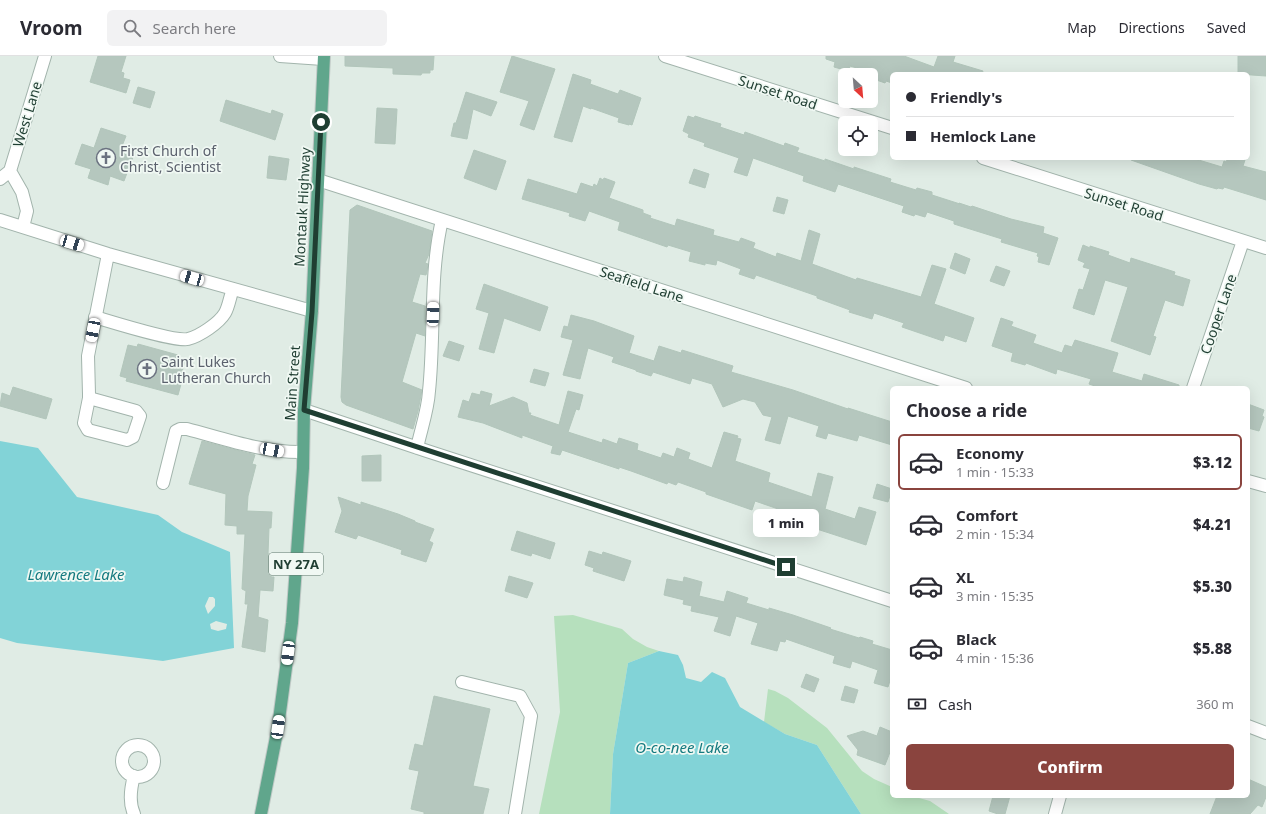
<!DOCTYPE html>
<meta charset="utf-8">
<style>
:root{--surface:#fff;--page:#f2f2f3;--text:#2b2b33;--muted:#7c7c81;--line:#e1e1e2;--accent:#8a443e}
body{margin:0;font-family:"Noto Sans",sans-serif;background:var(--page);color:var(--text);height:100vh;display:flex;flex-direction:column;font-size:15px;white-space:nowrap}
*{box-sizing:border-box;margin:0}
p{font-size:13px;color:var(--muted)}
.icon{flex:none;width:22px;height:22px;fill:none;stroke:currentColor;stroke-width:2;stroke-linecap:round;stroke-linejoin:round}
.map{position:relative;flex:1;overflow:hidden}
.side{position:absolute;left:890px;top:330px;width:360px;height:412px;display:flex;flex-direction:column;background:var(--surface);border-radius:6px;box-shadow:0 4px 16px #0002}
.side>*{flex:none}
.guide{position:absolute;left:890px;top:16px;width:360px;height:88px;border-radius:6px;box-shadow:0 4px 16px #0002;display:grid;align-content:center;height:88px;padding:0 16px;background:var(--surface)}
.needle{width:26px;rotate:154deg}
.fabs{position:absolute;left:838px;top:12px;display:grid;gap:8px}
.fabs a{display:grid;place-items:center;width:40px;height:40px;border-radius:6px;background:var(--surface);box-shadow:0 4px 16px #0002;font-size:20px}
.end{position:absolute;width:18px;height:18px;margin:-9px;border:5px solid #1f3e32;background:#fff;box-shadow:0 0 0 2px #fff}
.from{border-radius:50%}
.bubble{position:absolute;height:28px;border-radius:6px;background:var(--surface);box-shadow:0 4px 16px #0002;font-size:13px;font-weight:800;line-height:28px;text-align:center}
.car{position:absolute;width:12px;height:24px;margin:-12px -6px;border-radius:5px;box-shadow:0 0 3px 1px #0007;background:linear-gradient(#fff 24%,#345 0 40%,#fff 0 76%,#345 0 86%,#fff 0)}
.guide b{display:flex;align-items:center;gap:14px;height:38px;font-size:15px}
.guide b+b{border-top:1px solid var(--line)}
.guide i{width:10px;height:10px;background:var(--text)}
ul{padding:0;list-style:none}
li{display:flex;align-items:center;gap:12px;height:56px;margin:0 8px 6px;padding:0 8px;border:2px solid transparent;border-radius:6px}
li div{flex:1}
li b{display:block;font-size:15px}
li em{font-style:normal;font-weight:800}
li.active{border-color:var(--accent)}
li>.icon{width:36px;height:36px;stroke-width:1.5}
h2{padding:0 16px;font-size:18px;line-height:48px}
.pay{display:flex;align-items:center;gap:10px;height:44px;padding:0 16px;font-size:15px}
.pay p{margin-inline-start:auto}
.primary-button{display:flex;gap:8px;margin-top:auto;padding:8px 16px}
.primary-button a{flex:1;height:46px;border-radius:6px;background:var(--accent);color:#fff;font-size:16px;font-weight:800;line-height:46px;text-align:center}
header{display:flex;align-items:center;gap:24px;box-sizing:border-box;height:56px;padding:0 20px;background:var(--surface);border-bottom:1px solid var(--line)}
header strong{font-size:19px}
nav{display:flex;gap:22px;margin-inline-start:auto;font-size:14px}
.search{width:280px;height:36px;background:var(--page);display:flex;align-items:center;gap:10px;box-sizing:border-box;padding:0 14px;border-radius:6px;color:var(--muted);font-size:15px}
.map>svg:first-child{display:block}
</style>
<header>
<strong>Vroom</strong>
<div class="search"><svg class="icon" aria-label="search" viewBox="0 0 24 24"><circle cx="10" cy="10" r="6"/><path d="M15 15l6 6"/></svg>Search here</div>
<nav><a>Map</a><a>Directions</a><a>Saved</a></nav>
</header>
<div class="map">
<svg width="1266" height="758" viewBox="0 0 1266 758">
<rect width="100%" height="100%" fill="#e0ece5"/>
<!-- green -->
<path fill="#b6e0bd" d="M 573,559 L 622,573 L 633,583 L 647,591 L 659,595 L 628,607 L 613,698 L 610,758 L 539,758 L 560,656 L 554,560 Z
M 768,633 L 775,635 L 788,642 L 827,672 L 862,715 L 874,723 L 892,731 L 892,740 L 912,740 L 930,745 L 949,758 L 861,758 L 817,689 L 785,678 L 764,666 Z"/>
<!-- water -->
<path fill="#82d3d7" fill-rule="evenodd" d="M 0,385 L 38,392 L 77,441 L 158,459 L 182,476 L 230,496 L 234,592 L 163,605 L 17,587 L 0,582 ZM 209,541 L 213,541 L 215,543 L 215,550 L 208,558 L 205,550 ZM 216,565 L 227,568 L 226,573 L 218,575 L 211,573 L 210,568 Z
M 659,595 L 678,599 L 683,609 L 686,622 L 701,626 L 712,616 L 725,622 L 740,651 L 785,678 L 817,689 L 861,758 L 610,758 L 613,698 L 628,607 Z"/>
<!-- building -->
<path fill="#b5c7be" stroke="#b2c6bb" d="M 98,0 L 126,0 L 121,16 L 124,17 L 123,22 L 130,24 L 126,37 L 90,26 Z
M 345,0 L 434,0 L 433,14 L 430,14 L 430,17 L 422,17 L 421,19 L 393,18 L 393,12 L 345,10 Z
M 512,0 L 555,13 L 534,74 L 520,69 L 529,45 L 500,36 Z
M 826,0 L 904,0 L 934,11 L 938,0 L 955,0 L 953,6 L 983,15 L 982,18 L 892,18 L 892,27 L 886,25 L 885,27 L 871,22 L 871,16 L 850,10 L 848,15 L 834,11 L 835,6 L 826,3 Z
M 1238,0 L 1266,0 L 1266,20 L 1238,18 Z
M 573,18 L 591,24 L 590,28 L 618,38 L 620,34 L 641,42 L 632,69 L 629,68 L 629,69 L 618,66 L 619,62 L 591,52 L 591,53 L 583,50 L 572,86 L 554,81 Z
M 138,31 L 155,36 L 150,52 L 133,47 Z
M 466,36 L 497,46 L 491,60 L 473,53 L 467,83 L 451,80 L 454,67 L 456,67 Z
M 226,44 L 271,58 L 272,54 L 283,58 L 275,84 L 220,65 Z
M 377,52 L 397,53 L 395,88 L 375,87 Z
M 688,60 L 694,62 L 695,60 L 704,63 L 721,68 L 720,71 L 744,79 L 745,76 L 784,90 L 785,87 L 799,92 L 797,96 L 825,105 L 825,103 L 854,113 L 854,111 L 891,123 L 890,126 L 916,134 L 917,132 L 932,136 L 932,139 L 960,148 L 959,147 L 971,151 L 972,150 L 1011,163 L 1044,171 L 1043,177 L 1058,182 L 1049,209 L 1038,206 L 1039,201 L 1037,200 L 1038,197 L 1001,186 L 1002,183 L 954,168 L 954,165 L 927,156 L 925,161 L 915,158 L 914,160 L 902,156 L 904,150 L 838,128 L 835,136 L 803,125 L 804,120 L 753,102 L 747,120 L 734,116 L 739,102 L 704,90 L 705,87 L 688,81 L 689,78 L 683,75 Z
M 101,72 L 126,80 L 122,90 L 126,91 L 124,98 L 133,101 L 124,125 L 110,120 L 108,129 L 88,122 L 91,113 L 75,108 L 82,88 L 94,92 Z
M 474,94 L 506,105 L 496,134 L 464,122 Z
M 269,100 L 289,103 L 286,124 L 267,122 Z
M 1131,102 L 1192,102 L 1222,111 L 1224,105 L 1226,106 L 1228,102 L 1238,102 L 1245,104 L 1243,110 L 1266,116 L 1266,144 L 1224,131 L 1223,133 L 1218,132 L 1217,133 L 1199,128 L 1131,104 Z
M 694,113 L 709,118 L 705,132 L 689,127 Z
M 600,122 L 603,124 L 604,122 L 615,126 L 609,142 L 643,154 L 643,157 L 651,160 L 650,162 L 675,170 L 677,163 L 714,174 L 713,179 L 739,186 L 741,182 L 755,187 L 753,192 L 776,201 L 777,197 L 801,205 L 809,174 L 820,178 L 812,208 L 856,224 L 857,222 L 921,241 L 932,209 L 946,213 L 934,248 L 974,262 L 966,286 L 945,279 L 943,285 L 902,271 L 904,267 L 874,257 L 872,263 L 849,256 L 850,254 L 817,242 L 817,240 L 756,219 L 754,223 L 739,218 L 741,213 L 717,204 L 716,209 L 705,207 L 705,209 L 689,205 L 691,196 L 668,189 L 667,191 L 618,174 L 620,166 L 589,155 L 585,165 L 569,160 L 570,157 L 522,143 L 528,123 L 577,138 L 581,127 L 593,131 L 594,128 L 597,130 Z
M 777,141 L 788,144 L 784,158 L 773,155 Z
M 357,149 L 432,175 L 429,198 L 425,207 L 428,208 L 427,215 L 426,219 L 420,218 L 412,246 L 425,250 L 425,280 L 416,277 L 402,326 L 422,334 L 418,355 L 413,373 L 346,349 L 342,346 L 341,341 L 350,154 Z
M 1083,189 L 1090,192 L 1090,190 L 1109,196 L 1108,199 L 1130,207 L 1131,202 L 1175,216 L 1174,219 L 1190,224 L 1183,250 L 1165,244 L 1153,280 L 1156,281 L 1150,299 L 1111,285 L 1128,231 L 1105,224 L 1094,259 L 1073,252 L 1079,233 L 1083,234 L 1090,213 L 1083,211 L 1085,207 L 1078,204 Z
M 955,197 L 970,203 L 965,218 L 950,212 Z
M 996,210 L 1010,215 L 1004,230 L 990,225 Z
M 484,228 L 548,251 L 540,275 L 504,262 L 494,297 L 479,293 L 489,257 L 476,253 Z
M 571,259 L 594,265 L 634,280 L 629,297 L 654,305 L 659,290 L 681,297 L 682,294 L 733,310 L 731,316 L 793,334 L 848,353 L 848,352 L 892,366 L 892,389 L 859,379 L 857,385 L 828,377 L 826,383 L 816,380 L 819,370 L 788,360 L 780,388 L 765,384 L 772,361 L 763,359 L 755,346 L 743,343 L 723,351 L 712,328 L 692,322 L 690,328 L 653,316 L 651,320 L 636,315 L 636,314 L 612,306 L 614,301 L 588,292 L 580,323 L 563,319 L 573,284 L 561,281 L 564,270 L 568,271 Z
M 1001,262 L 1013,266 L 1011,270 L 1036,279 L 1033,287 L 1062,297 L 1065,289 L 1072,291 L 1075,284 L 1118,297 L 1112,316 L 1142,325 L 1144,318 L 1179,329 L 1179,332 L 1094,332 L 1095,330 L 1089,328 L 1091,323 L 1057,313 L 1056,318 L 1026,307 L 1025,309 L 1011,305 L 1013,297 L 992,290 Z
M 449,285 L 464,290 L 459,305 L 443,300 Z
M 138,288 L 178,299 L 177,303 L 185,305 L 179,327 L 181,328 L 178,339 L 126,325 L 127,322 L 120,320 L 128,289 L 137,291 Z
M 534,313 L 549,317 L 545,330 L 530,326 Z
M 13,331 L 52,343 L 46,363 L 0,350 L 2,337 L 10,340 Z
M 481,335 L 492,338 L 489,350 L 513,341 L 527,347 L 529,357 L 531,357 L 530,359 L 559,369 L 568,335 L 583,339 L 579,354 L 576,353 L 568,376 L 602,387 L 603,383 L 617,388 L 619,382 L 638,388 L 637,394 L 661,402 L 663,397 L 674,401 L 677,392 L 690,397 L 688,403 L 712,412 L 724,376 L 738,380 L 737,382 L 741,383 L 735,405 L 770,417 L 768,426 L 812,441 L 818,417 L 833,421 L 825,453 L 855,463 L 859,451 L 876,456 L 866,489 L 786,463 L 786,462 L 782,460 L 784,455 L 755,445 L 752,454 L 706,438 L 706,436 L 678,426 L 676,429 L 668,426 L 667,428 L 631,415 L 619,411 L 619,413 L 562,394 L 560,399 L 551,397 L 553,390 L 522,379 L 522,382 L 483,367 L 458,361 L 463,344 L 469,346 L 472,337 L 480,339 Z
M 1248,348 L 1264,354 L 1262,360 L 1264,361 L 1259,375 L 1248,372 Z
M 202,385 L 255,399 L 252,408 L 256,409 L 248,440 L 247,455 L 272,456 L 271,472 L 269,472 L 268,498 L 272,499 L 271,521 L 274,521 L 273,535 L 260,534 L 258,561 L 268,564 L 265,596 L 242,591 L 248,548 L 245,548 L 246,535 L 242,533 L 245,478 L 237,478 L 237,470 L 225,469 L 226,438 L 189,428 Z
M 381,399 L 381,425 L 362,425 L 362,400 Z
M 877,428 L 892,433 L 888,446 L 873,442 Z
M 338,441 L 361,449 L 361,446 L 398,458 L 415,465 L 415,466 L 434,473 L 429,485 L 433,487 L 426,506 L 401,498 L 402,494 L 358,479 L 356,483 L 335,476 L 342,455 Z
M 517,475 L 555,487 L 550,503 L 532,497 L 531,500 L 511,494 Z
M 589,495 L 602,499 L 603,496 L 631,505 L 624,525 L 593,515 L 594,512 L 585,509 Z
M 509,520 L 533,527 L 527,542 L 505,535 Z
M 684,521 L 702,526 L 699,540 L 724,546 L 727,535 L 748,542 L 746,547 L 769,554 L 769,552 L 793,559 L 831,572 L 830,573 L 859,582 L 860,581 L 873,585 L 872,588 L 892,594 L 892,618 L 888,631 L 874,627 L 878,614 L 852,605 L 850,612 L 833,607 L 835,600 L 786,583 L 785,586 L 780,585 L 777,595 L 751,588 L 758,567 L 736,560 L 730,580 L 714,575 L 719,561 L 691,555 L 692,550 L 683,548 L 684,544 L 664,539 L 667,523 L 683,526 Z
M 806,618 L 819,623 L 814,636 L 801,631 Z
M 845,630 L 858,634 L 854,647 L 841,644 Z
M 434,640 L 490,653 L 473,730 L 489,733 L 483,758 L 424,758 L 424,756 L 411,753 L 419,715 L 409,713 L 415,688 L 423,690 Z
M 880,671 L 892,676 L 892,691 L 885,709 L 857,699 L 858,694 L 847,680 L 863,675 L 877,680 Z
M 1248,723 L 1266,731 L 1266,741 L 1262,751 L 1258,749 L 1250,758 L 1210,758 L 1217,740 L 1248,740 Z
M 993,740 L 1010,740 L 1005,758 L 998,758 L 989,755 Z"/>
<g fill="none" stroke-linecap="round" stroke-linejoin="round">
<!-- minor casing -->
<g stroke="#a2b4ac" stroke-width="14">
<path id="minor" d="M 280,0 L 323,3
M 665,0 L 892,72
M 983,102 L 1266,192
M 10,115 L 22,136 L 27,155 L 23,171
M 0,123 L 10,115 L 45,0
M 318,124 L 966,332
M 0,164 L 108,198 L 312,255
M 95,261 C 112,266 175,286 188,283 C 200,280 219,267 225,257 C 229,250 230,240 233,233
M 1193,332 L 1243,185
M 89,342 L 136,355 L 140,360 L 133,381 L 127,384 L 88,374 L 84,367 L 89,342 L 89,338 L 88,300 L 108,198
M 304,354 L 427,395 L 892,545
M 417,392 C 421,373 428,354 429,335 C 435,278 429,220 442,164
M 1248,425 L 1266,430
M 163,427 L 176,375 L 180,373 L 187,373 C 225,383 264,397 303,396
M 462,626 L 520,640 L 531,660 L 515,758
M 1248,670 L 1266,677
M122 705a16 16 0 1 1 32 0a16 16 0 1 1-32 0Z
M 134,720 C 131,731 129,747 134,758
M 1055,758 L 1060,740"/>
</g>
<!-- major casing -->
<g stroke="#c0c9c6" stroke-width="14">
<path id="major" d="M 261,758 L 278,671 L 292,567 L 303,412 L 304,354 L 312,255 L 324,0"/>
</g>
<!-- minor -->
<use href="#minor" stroke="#fff" stroke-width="12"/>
<!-- major -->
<use href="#major" stroke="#60a68c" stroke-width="12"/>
</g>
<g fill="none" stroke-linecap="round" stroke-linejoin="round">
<!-- route -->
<path stroke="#1f3e32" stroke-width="5" d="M 321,66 L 312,256 L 304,354 L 786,511"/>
</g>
<!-- icons -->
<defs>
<g id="church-ring" transform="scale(1)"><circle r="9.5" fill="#f0f8f3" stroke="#6b7280" stroke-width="1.5"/><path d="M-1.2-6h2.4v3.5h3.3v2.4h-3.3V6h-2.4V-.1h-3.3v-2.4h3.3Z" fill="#6b7280"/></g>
</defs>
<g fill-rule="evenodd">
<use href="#church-ring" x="106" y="102"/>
<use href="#church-ring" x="147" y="313"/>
</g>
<g text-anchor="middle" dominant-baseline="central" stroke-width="3.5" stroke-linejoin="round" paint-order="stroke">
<!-- shield labels -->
<rect fill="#f0f8f3" stroke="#5e766c" stroke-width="1" x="269" y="497" width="54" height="22" rx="3"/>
<g font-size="13" font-weight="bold" fill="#1f3e32">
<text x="296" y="508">NY 27A</text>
</g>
<!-- street labels -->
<g font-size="14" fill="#1f3e32" stroke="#f0f8f3">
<text transform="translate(778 36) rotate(18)">Sunset Road</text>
<text transform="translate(27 58) rotate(-73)">West Lane</text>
<text transform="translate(1124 148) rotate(17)">Sunset Road</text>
<text transform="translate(302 151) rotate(-87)">Montauk Highway</text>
<text transform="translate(642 228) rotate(18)">Seafield Lane</text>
<text transform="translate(1218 258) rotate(-71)">Cooper Lane</text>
<text transform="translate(292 327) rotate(-86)">Main Street</text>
</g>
<!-- worship labels -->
<g font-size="14" fill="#5b616d" stroke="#f0f8f3" text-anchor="start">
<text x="120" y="94">First Church of<tspan x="120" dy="16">Christ, Scientist</tspan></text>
<text x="161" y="305">Saint Lukes<tspan x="161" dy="16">Lutheran Church</tspan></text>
</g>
<!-- water labels -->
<g font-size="15" font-style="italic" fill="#147a7f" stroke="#f0f8f3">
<text x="76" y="518">Lawrence Lake</text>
<text x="682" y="691">O-co-nee Lake</text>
</g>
</g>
</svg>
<div class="fabs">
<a><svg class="needle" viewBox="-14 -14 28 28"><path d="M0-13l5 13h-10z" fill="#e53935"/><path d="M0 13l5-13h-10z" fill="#7c7c81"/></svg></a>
<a><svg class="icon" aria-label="locate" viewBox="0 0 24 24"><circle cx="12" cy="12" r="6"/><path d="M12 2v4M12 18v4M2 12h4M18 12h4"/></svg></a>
</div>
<i class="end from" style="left:321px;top:66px"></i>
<i class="end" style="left:786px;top:511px"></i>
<div class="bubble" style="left:753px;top:453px;width:66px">1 min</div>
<i class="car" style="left:72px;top:187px;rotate:107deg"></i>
<i class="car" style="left:192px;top:222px;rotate:286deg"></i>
<i class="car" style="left:433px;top:258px;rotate:2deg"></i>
<i class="car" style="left:93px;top:274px;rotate:191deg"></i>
<i class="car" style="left:272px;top:394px;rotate:101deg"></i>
<i class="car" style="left:288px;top:597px;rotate:187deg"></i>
<i class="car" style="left:278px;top:671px;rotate:8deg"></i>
<div class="guide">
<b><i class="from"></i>Friendly's</b>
<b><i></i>Hemlock Lane</b>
</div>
<section class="side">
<h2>Choose a ride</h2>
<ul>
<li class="active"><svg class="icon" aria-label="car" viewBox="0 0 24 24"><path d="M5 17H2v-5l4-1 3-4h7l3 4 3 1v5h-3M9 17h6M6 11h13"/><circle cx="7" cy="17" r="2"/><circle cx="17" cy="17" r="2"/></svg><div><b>Economy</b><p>1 min · 15:33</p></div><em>$3.12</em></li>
<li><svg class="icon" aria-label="car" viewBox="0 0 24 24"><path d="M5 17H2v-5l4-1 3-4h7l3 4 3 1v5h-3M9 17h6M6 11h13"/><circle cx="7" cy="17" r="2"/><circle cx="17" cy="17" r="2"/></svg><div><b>Comfort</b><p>2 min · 15:34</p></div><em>$4.21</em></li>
<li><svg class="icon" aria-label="car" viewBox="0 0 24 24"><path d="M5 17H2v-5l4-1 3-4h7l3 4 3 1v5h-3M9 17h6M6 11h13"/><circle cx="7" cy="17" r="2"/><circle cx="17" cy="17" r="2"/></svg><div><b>XL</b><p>3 min · 15:35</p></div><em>$5.30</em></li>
<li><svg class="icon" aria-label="car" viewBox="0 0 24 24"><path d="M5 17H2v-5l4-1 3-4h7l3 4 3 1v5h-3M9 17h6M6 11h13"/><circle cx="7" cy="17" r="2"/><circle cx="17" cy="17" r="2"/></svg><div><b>Black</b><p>4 min · 15:36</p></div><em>$5.88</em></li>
</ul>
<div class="pay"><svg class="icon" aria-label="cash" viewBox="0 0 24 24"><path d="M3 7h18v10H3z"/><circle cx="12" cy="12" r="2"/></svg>Cash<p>360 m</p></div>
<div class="primary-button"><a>Confirm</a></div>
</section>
</div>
